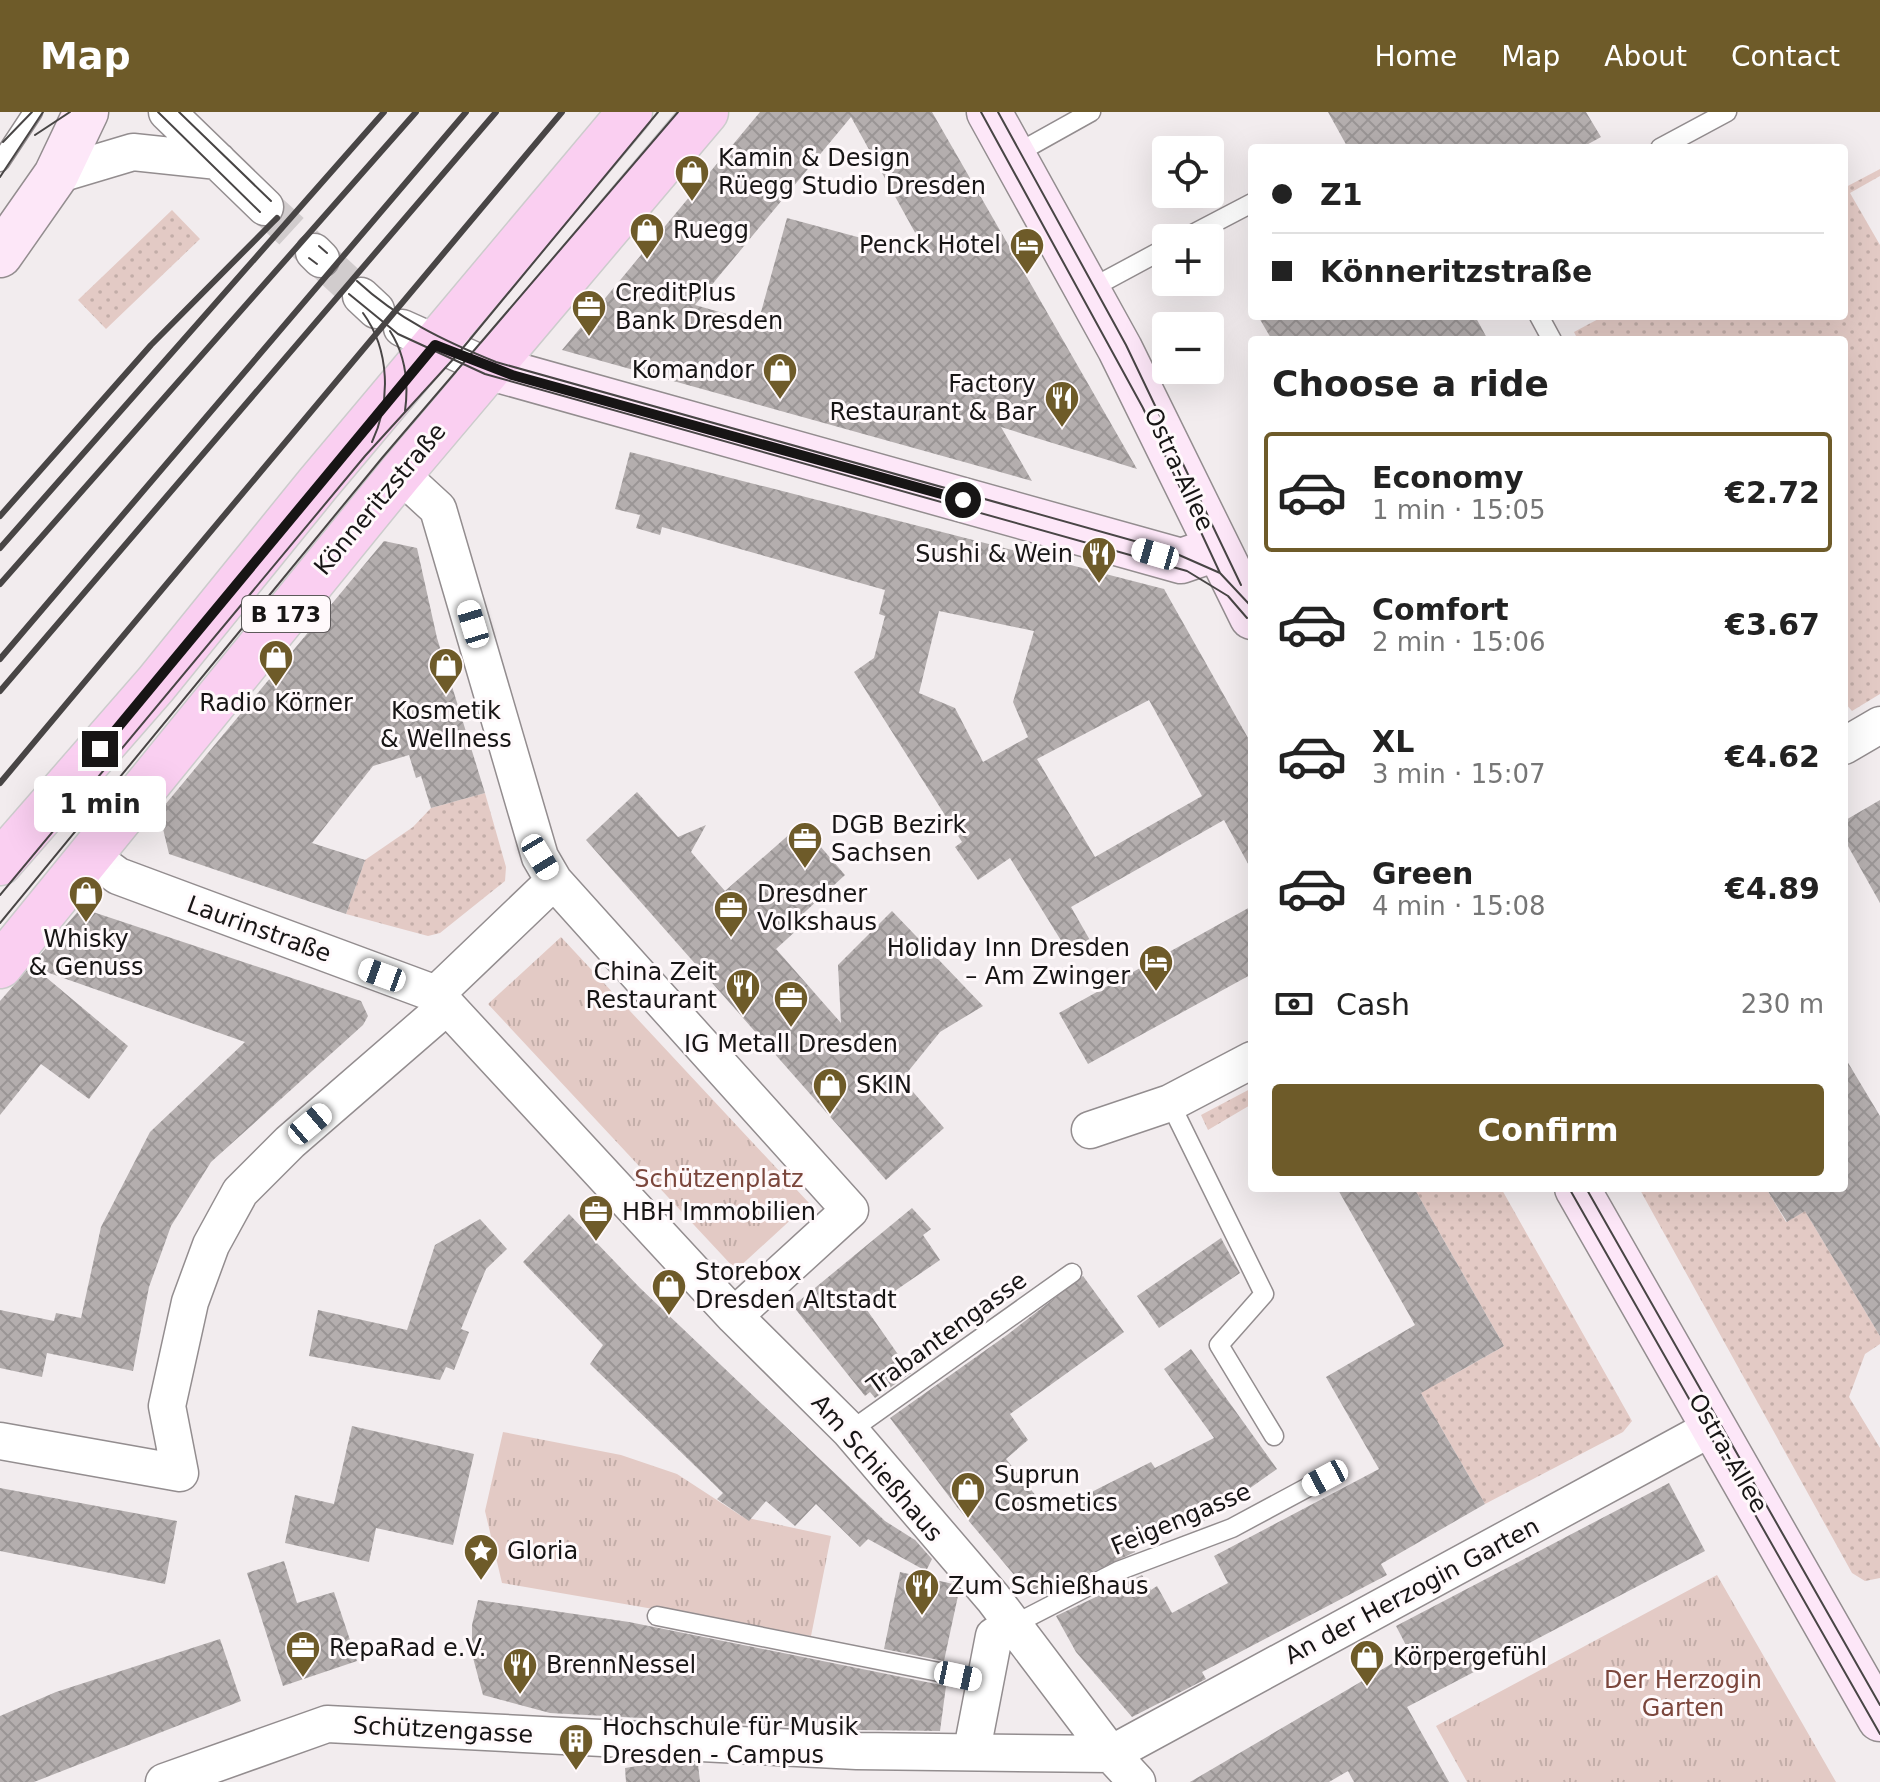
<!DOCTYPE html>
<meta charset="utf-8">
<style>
:root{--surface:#fff;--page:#f2f2f2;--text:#222;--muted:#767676;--line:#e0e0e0;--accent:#6e5b29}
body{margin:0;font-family:"DejaVu Sans",sans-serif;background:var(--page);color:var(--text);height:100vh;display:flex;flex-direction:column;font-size:30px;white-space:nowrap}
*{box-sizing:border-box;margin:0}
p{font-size:26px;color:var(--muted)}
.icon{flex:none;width:44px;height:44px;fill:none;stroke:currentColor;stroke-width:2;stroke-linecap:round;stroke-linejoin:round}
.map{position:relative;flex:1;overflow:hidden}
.details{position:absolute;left:1248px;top:224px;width:600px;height:856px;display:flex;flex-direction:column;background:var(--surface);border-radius:8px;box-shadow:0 8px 32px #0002}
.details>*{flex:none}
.top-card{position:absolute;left:1248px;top:32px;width:600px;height:176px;border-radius:8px;box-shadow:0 8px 32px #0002;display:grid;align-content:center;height:176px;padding:0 24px;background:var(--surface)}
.tools{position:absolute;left:1152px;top:24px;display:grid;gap:16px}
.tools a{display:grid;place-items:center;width:72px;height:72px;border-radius:8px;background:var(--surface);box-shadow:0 8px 32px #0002;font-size:40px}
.end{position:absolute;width:36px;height:36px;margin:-18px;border:10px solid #171515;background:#fff;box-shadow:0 0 0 4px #fff}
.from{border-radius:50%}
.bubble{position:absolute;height:56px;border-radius:8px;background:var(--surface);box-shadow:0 8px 32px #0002;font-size:26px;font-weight:800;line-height:56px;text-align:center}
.car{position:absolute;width:24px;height:48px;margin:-24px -12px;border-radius:10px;box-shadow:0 0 6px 2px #0007;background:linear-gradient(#fff 24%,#345 0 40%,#fff 0 76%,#345 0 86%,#fff 0)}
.top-card b{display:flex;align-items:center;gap:28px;height:76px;font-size:30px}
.top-card b+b{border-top:2px solid var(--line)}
.top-card i{width:20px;height:20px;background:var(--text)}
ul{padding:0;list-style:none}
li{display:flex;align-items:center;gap:24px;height:120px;margin:0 16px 12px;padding:0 8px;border:4px solid transparent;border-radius:8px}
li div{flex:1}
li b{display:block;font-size:30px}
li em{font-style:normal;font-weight:800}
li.on{border-color:var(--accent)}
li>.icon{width:72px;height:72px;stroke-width:1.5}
h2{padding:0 24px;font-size:36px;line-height:96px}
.pay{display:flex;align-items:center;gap:20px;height:88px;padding:0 24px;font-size:30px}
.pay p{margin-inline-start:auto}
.action{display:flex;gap:16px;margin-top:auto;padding:16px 24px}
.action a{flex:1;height:92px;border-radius:8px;background:var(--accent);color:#fff;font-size:32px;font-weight:800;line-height:92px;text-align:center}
header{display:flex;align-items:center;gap:48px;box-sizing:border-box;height:112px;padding:0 40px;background:var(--accent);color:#fff}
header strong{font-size:38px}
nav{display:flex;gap:44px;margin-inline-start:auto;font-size:28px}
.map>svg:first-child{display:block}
</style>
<header>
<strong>Map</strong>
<nav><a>Home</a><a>Map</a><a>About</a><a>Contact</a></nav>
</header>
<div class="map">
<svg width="1880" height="1670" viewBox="0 0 1880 1670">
<defs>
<pattern id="grass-dots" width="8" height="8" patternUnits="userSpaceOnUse" patternTransform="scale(2)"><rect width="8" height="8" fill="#e3cac5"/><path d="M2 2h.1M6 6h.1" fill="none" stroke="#c2ada8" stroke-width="1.8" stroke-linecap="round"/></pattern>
<pattern id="park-tufts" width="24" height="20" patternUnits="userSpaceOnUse" patternTransform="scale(2)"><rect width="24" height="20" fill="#e3cac5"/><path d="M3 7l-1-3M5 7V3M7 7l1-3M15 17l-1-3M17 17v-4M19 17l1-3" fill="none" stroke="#c2ada8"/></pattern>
<pattern id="building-cross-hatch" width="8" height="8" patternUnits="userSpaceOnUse" patternTransform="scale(2)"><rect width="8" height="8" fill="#b4aeae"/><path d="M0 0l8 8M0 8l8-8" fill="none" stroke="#9a9595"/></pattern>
</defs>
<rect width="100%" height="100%" fill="#f2ecee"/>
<!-- grass -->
<path fill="url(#grass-dots)" d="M 1880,57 L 1880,64 L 1850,81 L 1880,133 L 1880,582 L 1852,599 L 1844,590 L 1844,228 L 1578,228 L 1574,220 L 1604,204 L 1844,204 L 1844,76 Z
M 172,98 L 200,127 L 106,217 L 78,188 Z
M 485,681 L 506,755 L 505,769 L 440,821 L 428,824 L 346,802 L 365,748 L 413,715 L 431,696 Z
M 1252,976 L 1252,992 L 1208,1018 L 1201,1003 Z
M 1414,1076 L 1501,1076 L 1632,1309 L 1623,1320 L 1485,1392 L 1410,1262 L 1446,1267 L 1504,1234 Z
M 1639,1076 L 1766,1076 L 1786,1110 L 1805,1099 L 1880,1224 L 1880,1232 L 1865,1242 L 1849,1285 L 1880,1336 L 1880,1466 L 1865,1469 L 1852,1461 Z"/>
<!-- park -->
<path fill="url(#park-tufts)" d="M 561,825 L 809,1091 L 736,1158 L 488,892 Z
M 503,1320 L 621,1343 L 677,1362 L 743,1405 L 831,1424 L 811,1524 L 502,1471 L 485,1399 Z
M 1717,1463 L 1836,1670 L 1467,1670 L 1436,1614 Z"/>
<!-- building -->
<path fill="url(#building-cross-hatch)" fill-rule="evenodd" d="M 760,0 L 932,0 L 1137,357 L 1001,315 L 1032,369 L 562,238 ZM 851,5 L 928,144 L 787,106 L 758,211 L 695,193 Z
M 1328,0 L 1586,0 L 1601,25 L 1581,36 L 1348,36 Z
M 1258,204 L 1475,204 L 1488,228 L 1272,228 Z
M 630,340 L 1164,477 L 1252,633 L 1252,759 L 1224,708 L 1071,795 L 1091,830 L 1070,843 L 1010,746 L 978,768 L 955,735 L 962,730 L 854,560 L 874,546 L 885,504 L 879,502 L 885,478 L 662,415 L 660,423 L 636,416 L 640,403 L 615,397 ZM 939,499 L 1034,519 L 1013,590 L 1028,625 L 983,650 L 955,596 L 919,581 ZM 1149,588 L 1202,684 L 1095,745 L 1037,647 Z
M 384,429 L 417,436 L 437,526 L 485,681 L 431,696 L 421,664 L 416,666 L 409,643 L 373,654 L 312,731 L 365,748 L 346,802 L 169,742 L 159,700 Z
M 637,680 L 678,725 L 706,713 L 691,740 L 725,779 L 801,712 L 845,763 L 794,810 L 799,816 L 776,837 L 841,911 L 838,853 L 892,799 L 983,894 L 940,920 L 902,967 L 944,1016 L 886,1068 L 586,728 Z
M 1880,688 L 1880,791 L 1844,727 L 1844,709 Z
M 1252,794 L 1252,862 L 1088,952 L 1059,901 Z
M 81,796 L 361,889 L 368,904 L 363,913 L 211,1050 L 171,1114 L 149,1175 L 133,1259 L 47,1241 L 42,1265 L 0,1256 L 0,1198 L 54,1209 L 56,1201 L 81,1206 L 101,1115 L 150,1020 L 245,930 L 35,856 L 128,934 L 89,987 L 41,952 L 0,1003 L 0,889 Z
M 1844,944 L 1880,1004 L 1880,1224 L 1805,1099 L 1787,1110 L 1766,1076 L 1844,1076 Z
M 1337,1076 L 1414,1076 L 1504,1234 L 1421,1281 L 1485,1392 L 1381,1452 L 1387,1463 L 1202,1560 L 1206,1567 L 1132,1605 L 1076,1540 L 1056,1504 L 1142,1463 L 1151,1478 L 1157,1474 L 1172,1501 L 1228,1471 L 1214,1444 L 1379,1357 L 1326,1265 L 1415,1213 Z
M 912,1096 L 931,1117 L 923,1123 L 940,1148 L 867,1198 L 911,1261 L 875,1286 L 870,1280 L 865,1284 L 793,1194 Z
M 569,1102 L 640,1176 L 885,1409 L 915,1428 L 932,1447 L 926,1459 L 868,1427 L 860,1435 L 816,1392 L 795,1414 L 766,1389 L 749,1409 L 717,1387 L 723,1381 L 590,1252 L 603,1233 L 523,1150 Z
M 480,1107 L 507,1137 L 486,1157 L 461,1217 L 469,1220 L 454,1258 L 446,1255 L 440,1268 L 309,1244 L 318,1198 L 407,1218 L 435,1133 Z
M 1221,1126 L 1240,1161 L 1159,1216 L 1137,1184 Z
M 1083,1164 L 1124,1220 L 1010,1302 L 1028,1328 L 1006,1347 L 1050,1401 L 1151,1350 L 1155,1356 L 1214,1326 L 1164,1257 L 1191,1237 L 1277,1357 L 1198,1413 L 1193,1404 L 1131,1435 L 1135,1440 L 1045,1483 L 1042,1479 L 1032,1484 L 957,1395 L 890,1306 L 1007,1223 Z
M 352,1314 L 474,1342 L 453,1433 L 376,1416 L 369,1450 L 285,1431 L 295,1383 L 334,1392 Z
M 1669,1371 L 1705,1439 L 1407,1595 L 1449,1670 L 1354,1670 L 1348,1659 L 1329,1670 L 1190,1670 L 1410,1541 L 1396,1514 Z
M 0,1376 L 177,1409 L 165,1472 L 0,1439 Z
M 284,1449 L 297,1491 L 334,1480 L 357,1549 L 283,1574 L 247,1461 Z
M 900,1460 L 953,1472 L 959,1479 L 944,1549 L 884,1537 Z
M 478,1488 L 629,1510 L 946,1574 L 940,1619 L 858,1618 L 550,1601 L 483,1583 L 472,1542 L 472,1513 Z
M 220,1527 L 241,1589 L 34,1670 L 0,1670 L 0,1604 L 56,1580 Z
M 663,1650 L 698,1652 L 700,1670 L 626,1670 L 625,1656 Z"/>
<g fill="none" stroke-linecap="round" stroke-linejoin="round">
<!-- street-tunnel -->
<path stroke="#d1cccd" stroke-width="36" stroke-dasharray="36 18" stroke-linecap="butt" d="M 265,95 L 314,140
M 321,147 L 361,184"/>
<!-- lane casing -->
<g stroke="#938d8f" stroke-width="21">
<path id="lane" d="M 1660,36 L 1727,0
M 1014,43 L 1091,0
M 0,50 L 33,0
M 1185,126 L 1252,91
M 1088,178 L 1166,136
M 1539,204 L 1552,228
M 1170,991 L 1264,1182 L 1219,1233 L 1274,1324
M 850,1319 L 1072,1161
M 657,1504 L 984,1569
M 1013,1513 L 1118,1459 L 1232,1416 L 1325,1366"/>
</g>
<!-- street casing -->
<g stroke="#938d8f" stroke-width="39">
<path id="street" d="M 167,0 L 265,95
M 56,63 L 133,40 L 218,49
M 314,140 L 321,147
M 361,184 L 376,198
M 402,216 L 491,256
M 400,362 L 438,397 L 540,745 L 554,769 L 850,1098 L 734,1204
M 1844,634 L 1880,613
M 88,742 L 118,764 L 436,882 L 734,1204 L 850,1319 L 993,1486 L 1111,1642 L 1137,1670
M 436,882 L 554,769
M 1090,1018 L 1170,991 L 1252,948
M 0,1329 L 180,1361 L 167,1294 L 190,1190 L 211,1133 L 240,1080 L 290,1030 L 447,894
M 972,1638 L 994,1524 L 1013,1513
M 164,1670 L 327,1612 L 857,1639 L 1111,1642 L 1713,1315"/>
</g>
<!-- secondary casing -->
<g stroke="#938d8f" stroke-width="47">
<path id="secondary" d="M 989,0 L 1120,237 L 1252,505
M 0,143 L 56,63 L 86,0
M 491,256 L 1181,449 L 1216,437
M 1577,1076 L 1880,1607"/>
</g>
<!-- primary casing -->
<g stroke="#ccc" stroke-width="47">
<path id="primary" d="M 0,751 L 156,572 L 317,373 L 630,0
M 0,854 L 400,362 L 706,0"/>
</g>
<!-- lane -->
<use href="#lane" stroke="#fff" stroke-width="18"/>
<!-- street -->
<use href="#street" stroke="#fff" stroke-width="36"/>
<!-- secondary -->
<use href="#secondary" stroke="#fde7f8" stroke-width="44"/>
<!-- primary -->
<use href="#primary" stroke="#facff1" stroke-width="44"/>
<!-- tram -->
<path stroke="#484545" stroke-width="2" d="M 158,0 L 260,100
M 179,0 L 271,89
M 981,0 L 1143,296 L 1220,461
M 998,0 L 1126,233 L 1241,473
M 35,23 L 70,0
M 3,30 L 32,0
M 0,65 L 43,0
M 319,134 L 327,141
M 309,146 L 317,152
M 357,169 C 398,207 444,229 496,250 L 1170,439 L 1220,461 L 1249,492
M 349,182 L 398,222 L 485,262 L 1187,459 L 1228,484 L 1247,506
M 363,201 C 390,238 391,289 372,330
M 390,219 C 406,244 409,270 405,299
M 0,783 L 365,344 L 457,243 L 658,0
M 0,811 L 382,346 L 678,0
M 1569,1076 L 1880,1622
M 1586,1076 L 1880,1593"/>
<!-- rail -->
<path stroke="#484545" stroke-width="6" d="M 0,404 L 151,233 L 277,106
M 0,436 L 384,0
M 0,472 L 416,0
M 0,547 L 466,0
M 0,579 L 496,0
M 0,671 L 562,0"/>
</g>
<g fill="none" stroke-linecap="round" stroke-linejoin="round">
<!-- route -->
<path stroke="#171515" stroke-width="10" d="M 100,637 L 435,233 L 512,263 L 963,388"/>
</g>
<!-- icons -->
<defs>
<g id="shop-pin" transform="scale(1.8)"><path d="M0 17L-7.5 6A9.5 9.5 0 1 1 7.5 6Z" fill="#6e5b29" stroke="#fff9fb"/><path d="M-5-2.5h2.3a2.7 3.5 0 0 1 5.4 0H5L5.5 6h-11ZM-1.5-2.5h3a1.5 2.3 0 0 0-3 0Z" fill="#fff"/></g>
<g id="hotel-pin" transform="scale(1.8)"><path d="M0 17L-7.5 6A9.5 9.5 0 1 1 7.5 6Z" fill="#6e5b29" stroke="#fff9fb"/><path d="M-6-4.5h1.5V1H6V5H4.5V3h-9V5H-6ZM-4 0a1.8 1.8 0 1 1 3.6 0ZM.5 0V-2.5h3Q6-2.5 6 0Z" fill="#fff"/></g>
<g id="office-pin" transform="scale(1.8)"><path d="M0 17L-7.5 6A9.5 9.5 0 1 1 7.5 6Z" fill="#6e5b29" stroke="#fff9fb"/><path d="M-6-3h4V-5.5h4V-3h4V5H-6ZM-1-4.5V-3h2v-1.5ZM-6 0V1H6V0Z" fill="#fff"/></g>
<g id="restaurant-pin" transform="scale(1.8)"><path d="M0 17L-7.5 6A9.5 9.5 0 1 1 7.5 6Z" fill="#6e5b29" stroke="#fff9fb"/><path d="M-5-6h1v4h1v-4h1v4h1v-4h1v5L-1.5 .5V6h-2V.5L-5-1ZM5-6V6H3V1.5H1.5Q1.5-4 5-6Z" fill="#fff"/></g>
<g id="sight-pin" transform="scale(1.8)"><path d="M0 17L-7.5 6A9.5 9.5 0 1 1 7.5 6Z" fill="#6e5b29" stroke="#fff9fb"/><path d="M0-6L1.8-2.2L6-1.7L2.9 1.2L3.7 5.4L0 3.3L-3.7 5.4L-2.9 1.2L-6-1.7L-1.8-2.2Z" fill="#fff"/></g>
<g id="building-pin" transform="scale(1.8)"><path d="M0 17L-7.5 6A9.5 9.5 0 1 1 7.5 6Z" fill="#6e5b29" stroke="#fff9fb"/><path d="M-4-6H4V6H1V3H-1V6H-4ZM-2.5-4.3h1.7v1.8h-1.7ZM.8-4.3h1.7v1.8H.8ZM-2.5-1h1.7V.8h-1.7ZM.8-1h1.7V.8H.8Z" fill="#fff"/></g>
</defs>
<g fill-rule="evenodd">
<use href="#shop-pin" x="692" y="60"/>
<use href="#shop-pin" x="647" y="118"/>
<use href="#hotel-pin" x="1027" y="133"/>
<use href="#office-pin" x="589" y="195"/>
<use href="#shop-pin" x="780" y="258"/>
<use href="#restaurant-pin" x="1062" y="286"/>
<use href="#restaurant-pin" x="1099" y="442"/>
<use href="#shop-pin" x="276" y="545"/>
<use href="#shop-pin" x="446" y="553"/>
<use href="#office-pin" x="805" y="727"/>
<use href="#shop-pin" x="86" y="781"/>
<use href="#office-pin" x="731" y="796"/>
<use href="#hotel-pin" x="1156" y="850"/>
<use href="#restaurant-pin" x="743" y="874"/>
<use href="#office-pin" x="791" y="886"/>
<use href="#shop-pin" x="830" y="973"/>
<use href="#office-pin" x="596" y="1100"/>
<use href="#shop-pin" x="669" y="1174"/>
<use href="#shop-pin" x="968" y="1377"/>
<use href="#sight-pin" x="481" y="1439"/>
<use href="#restaurant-pin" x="922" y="1474"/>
<use href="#office-pin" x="303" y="1536"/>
<use href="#shop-pin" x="1367" y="1545"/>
<use href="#restaurant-pin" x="520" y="1553"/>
<use href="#building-pin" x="576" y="1629"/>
</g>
<g text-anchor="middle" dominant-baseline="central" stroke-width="6" stroke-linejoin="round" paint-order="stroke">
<!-- shield labels -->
<rect fill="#fff9fb" stroke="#5d595a" stroke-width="2" x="242" y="484" width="88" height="36" rx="6"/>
<g font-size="22" font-weight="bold" fill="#171515">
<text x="286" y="502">B 173</text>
</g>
<!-- poi labels -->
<g font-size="24" fill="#171515" stroke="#fff9fb" text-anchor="start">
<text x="718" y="46">Kamin &amp; Design<tspan x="718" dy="28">Rüegg Studio Dresden</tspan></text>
<text x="673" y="118">Ruegg</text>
<text x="1001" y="133" text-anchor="end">Penck Hotel</text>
<text x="615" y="181">CreditPlus<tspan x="615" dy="28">Bank Dresden</tspan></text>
<text x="754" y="258" text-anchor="end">Komandor</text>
<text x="1036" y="272" text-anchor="end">Factory<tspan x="1036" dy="28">Restaurant &amp; Bar</tspan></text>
<text x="1073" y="442" text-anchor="end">Sushi &amp; Wein</text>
<text x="276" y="591" text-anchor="middle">Radio Körner</text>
<text x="446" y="599" text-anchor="middle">Kosmetik<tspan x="446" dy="28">&amp; Wellness</tspan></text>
<text x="831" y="713">DGB Bezirk<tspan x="831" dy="28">Sachsen</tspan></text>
<text x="757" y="782">Dresdner<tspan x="757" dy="28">Volkshaus</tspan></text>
<text x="86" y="827" text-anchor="middle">Whisky<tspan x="86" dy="28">&amp; Genuss</tspan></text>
<text x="1130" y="836" text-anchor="end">Holiday Inn Dresden<tspan x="1130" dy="28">– Am Zwinger</tspan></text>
<text x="717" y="860" text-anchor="end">China Zeit<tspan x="717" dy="28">Restaurant</tspan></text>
<text x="791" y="932" text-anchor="middle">IG Metall Dresden</text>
<text x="856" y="973">SKIN</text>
<text x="622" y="1100">HBH Immobilien</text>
<text x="695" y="1160">Storebox<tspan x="695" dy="28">Dresden Altstadt</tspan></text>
<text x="994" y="1363">Suprun<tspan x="994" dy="28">Cosmetics</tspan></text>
<text x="507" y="1439">Gloria</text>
<text x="948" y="1474">Zum Schießhaus</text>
<text x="329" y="1536">RepaRad e.V.</text>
<text x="1393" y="1545">Körpergefühl</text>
<text x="546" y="1553">BrennNessel</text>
<text x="602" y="1615">Hochschule für Musik<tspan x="602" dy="28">Dresden - Campus</tspan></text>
</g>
<!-- street labels -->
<g font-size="24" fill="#171515" stroke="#fff9fb">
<text transform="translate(1179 357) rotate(65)">Ostra-Allee</text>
<text transform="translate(380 387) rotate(-50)">Könneritzstraße</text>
<text transform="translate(259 817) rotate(20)">Laurinstraße</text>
<text transform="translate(947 1221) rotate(-36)">Trabantengasse</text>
<text transform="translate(1728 1341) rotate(60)">Ostra-Allee</text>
<text transform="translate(877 1356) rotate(49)">Am Schießhaus</text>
<text transform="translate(1181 1407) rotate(-23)">Feigengasse</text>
<text transform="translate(1412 1479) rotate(-28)">An der Herzogin Garten</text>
<text transform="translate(443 1618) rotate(3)">Schützengasse</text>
</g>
<!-- park labels -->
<g font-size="24" fill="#7b463c" stroke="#fff9fb">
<text x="719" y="1067">Schützenplatz</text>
<text x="1683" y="1568">Der Herzogin<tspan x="1683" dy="28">Garten</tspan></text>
</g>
</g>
</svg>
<div class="tools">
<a><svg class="icon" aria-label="locate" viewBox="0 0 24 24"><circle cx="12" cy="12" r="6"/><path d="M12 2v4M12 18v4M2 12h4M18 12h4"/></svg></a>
<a>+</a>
<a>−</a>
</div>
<i class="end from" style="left:963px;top:388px"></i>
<i class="end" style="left:100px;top:637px"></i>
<div class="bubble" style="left:34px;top:664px;width:132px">1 min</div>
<i class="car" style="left:1155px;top:442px;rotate:286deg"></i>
<i class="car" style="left:473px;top:512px;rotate:343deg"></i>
<i class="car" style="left:540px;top:745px;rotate:149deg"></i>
<i class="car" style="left:382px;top:863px;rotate:290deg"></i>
<i class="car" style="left:310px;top:1012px;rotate:50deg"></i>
<i class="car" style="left:1325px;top:1366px;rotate:242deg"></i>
<i class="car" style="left:958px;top:1564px;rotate:102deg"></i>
<div class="top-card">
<b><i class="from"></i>Z1</b>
<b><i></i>Könneritzstraße</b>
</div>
<section class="details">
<h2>Choose a ride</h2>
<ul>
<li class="on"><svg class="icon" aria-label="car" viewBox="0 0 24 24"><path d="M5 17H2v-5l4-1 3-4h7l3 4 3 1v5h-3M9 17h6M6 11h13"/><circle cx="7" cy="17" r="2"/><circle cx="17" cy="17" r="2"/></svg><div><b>Economy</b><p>1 min · 15:05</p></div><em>€2.72</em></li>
<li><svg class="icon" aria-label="car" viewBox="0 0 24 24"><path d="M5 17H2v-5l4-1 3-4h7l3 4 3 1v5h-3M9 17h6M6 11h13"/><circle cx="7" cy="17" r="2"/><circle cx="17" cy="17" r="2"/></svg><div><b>Comfort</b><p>2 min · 15:06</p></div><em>€3.67</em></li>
<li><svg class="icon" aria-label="car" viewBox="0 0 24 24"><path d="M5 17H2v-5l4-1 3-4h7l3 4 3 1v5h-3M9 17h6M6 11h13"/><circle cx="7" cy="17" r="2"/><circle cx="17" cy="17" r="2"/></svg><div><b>XL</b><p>3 min · 15:07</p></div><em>€4.62</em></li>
<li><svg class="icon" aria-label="car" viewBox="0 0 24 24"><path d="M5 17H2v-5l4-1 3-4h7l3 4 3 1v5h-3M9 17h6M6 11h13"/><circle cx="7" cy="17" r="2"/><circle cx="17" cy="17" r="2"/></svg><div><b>Green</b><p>4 min · 15:08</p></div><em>€4.89</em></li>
</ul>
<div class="pay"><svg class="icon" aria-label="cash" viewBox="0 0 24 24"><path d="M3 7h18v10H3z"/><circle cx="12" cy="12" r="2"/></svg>Cash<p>230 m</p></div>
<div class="action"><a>Confirm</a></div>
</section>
</div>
